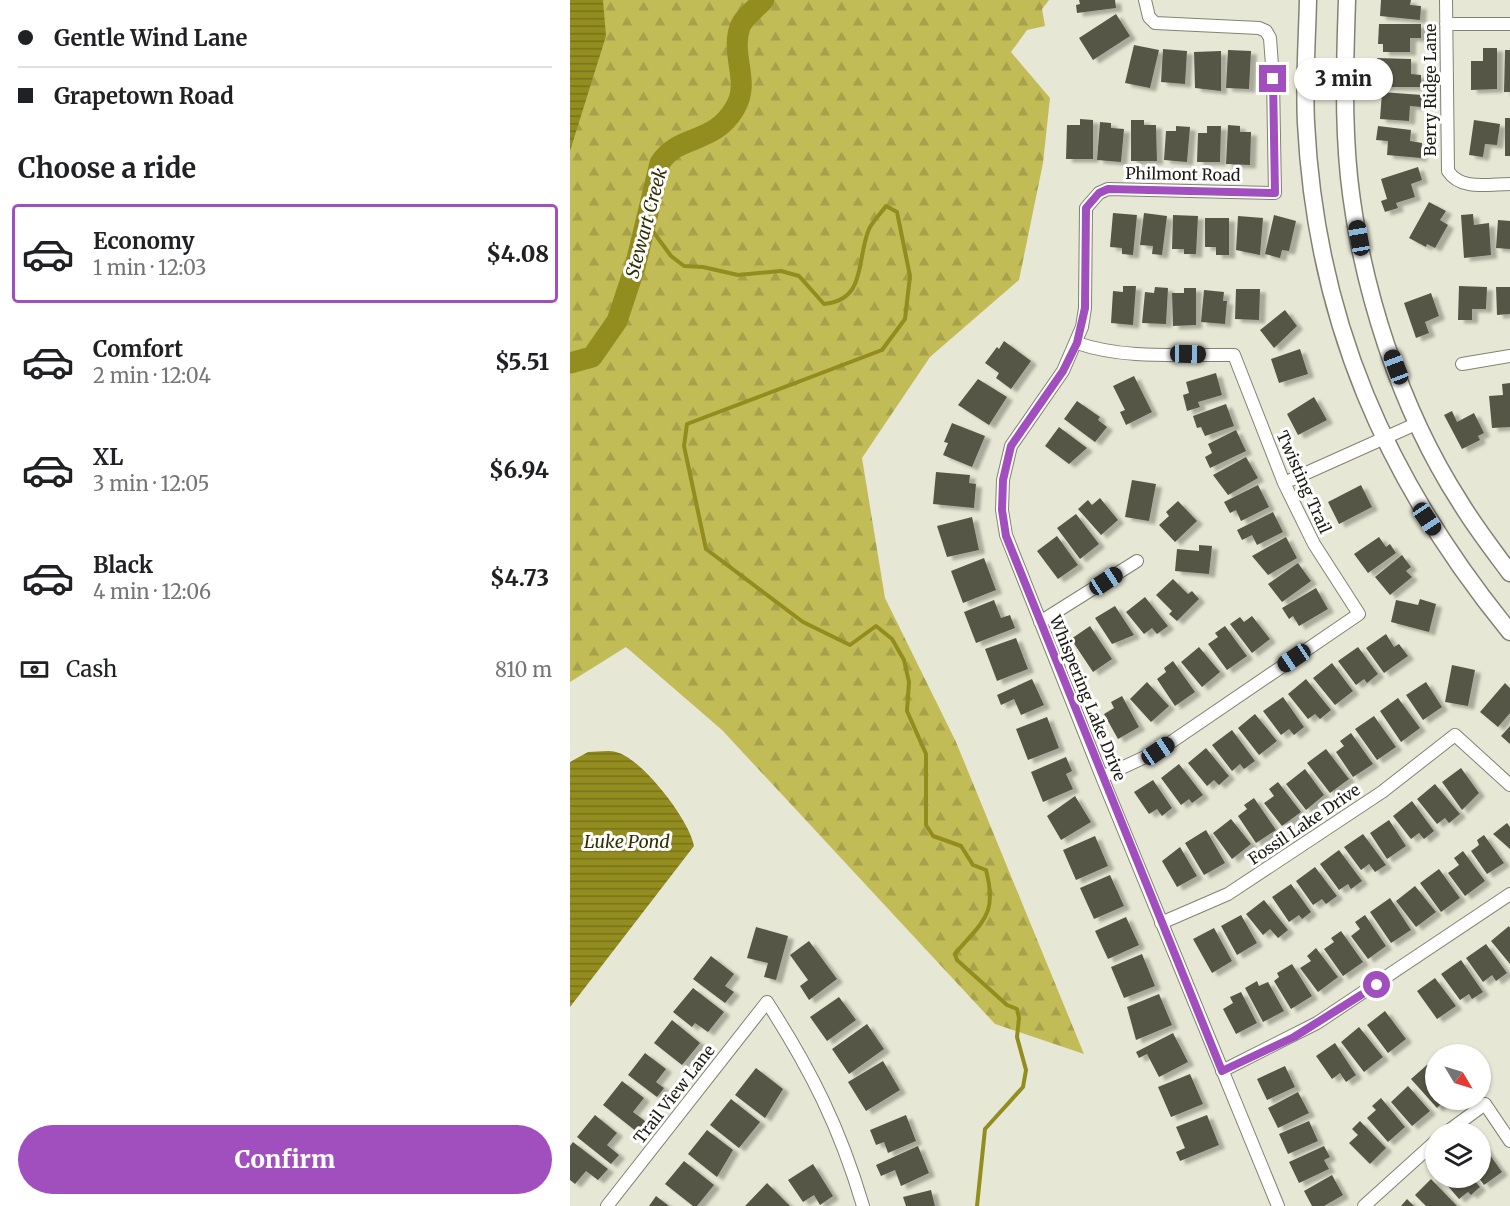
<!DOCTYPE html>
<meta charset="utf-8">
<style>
:root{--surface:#fff;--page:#f6f6f6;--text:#202124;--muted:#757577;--line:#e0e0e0;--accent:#a14fbf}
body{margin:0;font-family:Merriweather,serif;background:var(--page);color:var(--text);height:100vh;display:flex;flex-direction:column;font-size:22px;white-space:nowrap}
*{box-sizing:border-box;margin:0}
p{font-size:20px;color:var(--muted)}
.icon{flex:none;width:33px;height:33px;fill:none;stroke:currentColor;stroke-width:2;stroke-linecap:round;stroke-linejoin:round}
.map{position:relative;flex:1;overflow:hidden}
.panel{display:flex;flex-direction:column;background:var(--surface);width:570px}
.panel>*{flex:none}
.hud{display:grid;align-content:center;height:132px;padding:0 18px;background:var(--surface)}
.needle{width:39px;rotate:128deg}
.tools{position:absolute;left:855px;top:1044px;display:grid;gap:12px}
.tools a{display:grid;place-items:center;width:66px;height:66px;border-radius:50%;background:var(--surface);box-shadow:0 2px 4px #0004;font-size:30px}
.end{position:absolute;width:27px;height:27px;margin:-14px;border:8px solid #a14fbf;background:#fff;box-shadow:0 0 0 3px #fff}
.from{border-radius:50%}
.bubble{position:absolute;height:42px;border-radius:21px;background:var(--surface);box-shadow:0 2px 4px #0004;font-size:20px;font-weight:800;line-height:42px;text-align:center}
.car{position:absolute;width:18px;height:36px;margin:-18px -9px;border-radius:8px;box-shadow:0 0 4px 2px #0007;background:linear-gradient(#222 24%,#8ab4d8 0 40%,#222 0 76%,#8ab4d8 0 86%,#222 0)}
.hud b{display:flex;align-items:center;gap:21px;height:57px;font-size:22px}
.hud b+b{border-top:2px solid var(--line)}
.hud i{width:15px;height:15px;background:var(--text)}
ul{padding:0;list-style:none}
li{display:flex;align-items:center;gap:18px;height:99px;margin:0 12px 9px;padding:0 6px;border:3px solid transparent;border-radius:6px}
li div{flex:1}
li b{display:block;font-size:22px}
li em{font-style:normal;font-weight:800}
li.active{border-color:var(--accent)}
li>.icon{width:54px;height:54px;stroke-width:1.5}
h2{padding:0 18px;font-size:27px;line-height:72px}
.pay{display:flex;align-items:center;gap:15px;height:66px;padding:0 18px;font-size:22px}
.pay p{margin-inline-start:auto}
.action{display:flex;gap:12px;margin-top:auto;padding:12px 18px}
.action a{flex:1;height:69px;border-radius:36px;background:var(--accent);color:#fff;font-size:24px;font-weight:800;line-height:69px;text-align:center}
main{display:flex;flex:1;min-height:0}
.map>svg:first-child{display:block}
</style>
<main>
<section class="panel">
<div class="hud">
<b><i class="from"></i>Gentle Wind Lane</b>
<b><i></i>Grapetown Road</b>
</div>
<h2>Choose a ride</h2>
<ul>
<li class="active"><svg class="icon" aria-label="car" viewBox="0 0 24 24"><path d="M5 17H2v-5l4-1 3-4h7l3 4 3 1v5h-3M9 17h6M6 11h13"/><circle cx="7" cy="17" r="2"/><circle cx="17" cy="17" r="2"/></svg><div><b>Economy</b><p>1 min · 12:03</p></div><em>$4.08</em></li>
<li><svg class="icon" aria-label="car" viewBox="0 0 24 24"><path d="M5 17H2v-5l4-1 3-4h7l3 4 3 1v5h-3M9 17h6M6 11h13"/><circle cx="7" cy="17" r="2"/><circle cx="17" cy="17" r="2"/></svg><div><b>Comfort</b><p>2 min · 12:04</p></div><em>$5.51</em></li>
<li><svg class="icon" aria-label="car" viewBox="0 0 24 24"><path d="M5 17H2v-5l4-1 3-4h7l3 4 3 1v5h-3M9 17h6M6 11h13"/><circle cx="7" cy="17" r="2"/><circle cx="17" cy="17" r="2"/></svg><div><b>XL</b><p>3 min · 12:05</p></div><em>$6.94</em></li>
<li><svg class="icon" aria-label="car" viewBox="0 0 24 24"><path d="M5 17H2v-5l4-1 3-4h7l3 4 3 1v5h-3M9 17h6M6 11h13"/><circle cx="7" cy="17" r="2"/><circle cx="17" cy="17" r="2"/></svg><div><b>Black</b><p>4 min · 12:06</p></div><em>$4.73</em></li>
</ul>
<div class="pay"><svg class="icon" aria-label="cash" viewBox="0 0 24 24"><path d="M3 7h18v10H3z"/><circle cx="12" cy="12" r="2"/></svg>Cash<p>810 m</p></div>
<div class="action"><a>Confirm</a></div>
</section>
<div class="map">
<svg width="940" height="1206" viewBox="0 0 940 1206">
<defs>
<pattern id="forest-firs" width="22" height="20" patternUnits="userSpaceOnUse" patternTransform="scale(1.5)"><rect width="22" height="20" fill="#c2bc57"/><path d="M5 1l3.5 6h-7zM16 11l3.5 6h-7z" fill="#a6a14b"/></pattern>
<pattern id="water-rules" width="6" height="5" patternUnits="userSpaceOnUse" patternTransform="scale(1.5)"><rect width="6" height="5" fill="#938d1f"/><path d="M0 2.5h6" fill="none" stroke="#77721a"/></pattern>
<filter id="shadow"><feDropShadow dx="6" dy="3.5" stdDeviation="1.5" flood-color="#0004"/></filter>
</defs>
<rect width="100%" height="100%" fill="#e7e7d5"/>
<!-- forest -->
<path fill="url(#forest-firs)" d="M 0,0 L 479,0 L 472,9 L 475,26 L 457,30 L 441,52 L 480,98 L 473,163 L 449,280 L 360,357 L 292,458 L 315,598 L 386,742 L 514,1054 L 425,1024 L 152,730 L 56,647 L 0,682 Z"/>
<!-- water -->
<path fill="url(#water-rules)" d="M 0,0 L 33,0 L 36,36 L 0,151 Z
M 18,752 C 27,752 38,750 46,752 C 72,758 120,821 124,846 L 0,1007 L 0,762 Z"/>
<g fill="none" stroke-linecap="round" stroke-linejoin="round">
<!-- stream -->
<path stroke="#938d1f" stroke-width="4" d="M 76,222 L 101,256 L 114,266 L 133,267 L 168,275 L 211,271 L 229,276 L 254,304 C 297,300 286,260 299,229 C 303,221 311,213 316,206 L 327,212 L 340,276 L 335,319 L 312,350 L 117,424 L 114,446 L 136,549 L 233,622 L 280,645 L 306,626 L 322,639 L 334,660 L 339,682 L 337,711 L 356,754 L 356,825 L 363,836 L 391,846 L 403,865 L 416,870 C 428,916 412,921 385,954 L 387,960 L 437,1005 L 447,1009 L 449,1018 L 447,1037 L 456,1070 L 453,1087 L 415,1129 L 407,1206"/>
<!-- river -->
<path stroke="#938d1f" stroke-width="21" d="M 0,363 L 22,357 L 47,321 L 65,267 L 90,163 C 108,134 144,145 165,108 C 181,82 160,55 170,27 C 173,18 187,7 194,0"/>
</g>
<!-- building -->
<path fill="#575647" filter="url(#shadow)" d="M 509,0 L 545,0 L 546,8 L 507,13 L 506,5 L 510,4 Z
M 811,0 L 841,0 L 840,5 L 851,6 L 850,20 L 810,16 Z
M 546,14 L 560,36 L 523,60 L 509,38 Z
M 809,24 L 851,24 L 851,38 L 840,38 L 840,52 L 813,52 L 813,44 L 808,44 Z
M 564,45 L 589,50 L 580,88 L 555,83 Z
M 913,48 L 927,48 L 927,89 L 901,90 L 901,61 L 913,61 Z
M 593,49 L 617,51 L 615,84 L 591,82 Z
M 658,50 L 681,51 L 679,89 L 656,88 Z
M 935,50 L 940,50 L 940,92 L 934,92 Z
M 651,51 L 651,91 L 625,88 L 624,52 Z
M 807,58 L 841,59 L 841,74 L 851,75 L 851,87 L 810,87 Z
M 812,92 L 852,95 L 851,107 L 840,106 L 839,121 L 810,119 Z
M 935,118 L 940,118 L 940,156 L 935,156 Z
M 510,119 L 523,120 L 523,159 L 496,159 L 497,125 L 510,125 Z
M 561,120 L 574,120 L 574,125 L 586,125 L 587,161 L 561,161 Z
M 904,120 L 930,124 L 927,145 L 915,144 L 913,157 L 899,155 Z
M 530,122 L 541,123 L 541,128 L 554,129 L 551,162 L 527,160 Z
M 658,125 L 670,126 L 670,132 L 681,132 L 680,165 L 656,164 Z
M 606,126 L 620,127 L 617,162 L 594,160 L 596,131 L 606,131 Z
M 637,126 L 651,126 L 650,162 L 627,162 L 628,133 L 637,133 Z
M 808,126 L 841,130 L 840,141 L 852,143 L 851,158 L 817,155 L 818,141 L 806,140 Z
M 848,167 L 852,180 L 841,184 L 845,197 L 826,203 L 828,208 L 815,212 L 811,201 L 817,199 L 811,179 Z
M 859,202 L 876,211 L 870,220 L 878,225 L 865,248 L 857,244 L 856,247 L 839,238 Z
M 543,213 L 567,215 L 563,255 L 552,254 L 552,248 L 540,247 Z
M 574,213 L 597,216 L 592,255 L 582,254 L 583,246 L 570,245 Z
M 903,214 L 904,225 L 919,223 L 921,255 L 894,258 L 891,215 Z
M 603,215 L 628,216 L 626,254 L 614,254 L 614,249 L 602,249 Z
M 704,215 L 726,221 L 719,251 L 712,250 L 710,258 L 695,254 Z
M 668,216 L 693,218 L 690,255 L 666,250 Z
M 635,218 L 659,218 L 659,255 L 646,255 L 646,247 L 635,247 Z
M 928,220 L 940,221 L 940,249 L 926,248 Z
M 553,286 L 566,286 L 563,325 L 541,323 L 543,291 L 553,292 Z
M 889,286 L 917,287 L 916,309 L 902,309 L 902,320 L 888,320 Z
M 585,287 L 598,288 L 596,324 L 572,323 L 575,292 L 584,293 Z
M 926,287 L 940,287 L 940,314 L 927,315 Z
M 614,288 L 626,288 L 626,325 L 603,326 L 602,293 L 614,293 Z
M 666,289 L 690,289 L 689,320 L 665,319 Z
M 634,290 L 654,292 L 653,301 L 657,301 L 655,324 L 631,322 Z
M 861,293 L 869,316 L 855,322 L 859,333 L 846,338 L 834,303 Z
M 715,310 L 727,326 L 704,348 L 690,330 Z
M 434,341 L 461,361 L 441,389 L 426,378 L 429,373 L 415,363 L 427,347 L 429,349 Z
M 730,349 L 738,374 L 709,383 L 701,359 Z
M 646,373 L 652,395 L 628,402 L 630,407 L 617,411 L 613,395 L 619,393 L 616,382 Z
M 564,376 L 582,412 L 556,425 L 550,412 L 555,410 L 543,386 Z
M 408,379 L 437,397 L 419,425 L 388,405 Z
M 940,383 L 940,427 L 922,428 L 919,396 L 933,395 L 932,384 Z
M 744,397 L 757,420 L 728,435 L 717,414 Z
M 507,401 L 530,417 L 528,420 L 537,427 L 525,442 L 494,419 Z
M 656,404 L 664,426 L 635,436 L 631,427 L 627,428 L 623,416 Z
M 882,411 L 887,422 L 904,413 L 914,433 L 908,436 L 910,440 L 892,449 L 874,415 Z
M 382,423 L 415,436 L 402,467 L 373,455 L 378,443 L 374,442 Z
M 489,427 L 517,448 L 499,464 L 475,446 Z
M 666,430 L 676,451 L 640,468 L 635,457 L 642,453 L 638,444 Z
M 676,457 L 688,478 L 658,495 L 643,475 Z
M 366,472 L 400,475 L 399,483 L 406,484 L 404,508 L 363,504 Z
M 562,480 L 586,484 L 579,521 L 555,517 Z
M 688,485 L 699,507 L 671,521 L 666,510 L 660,513 L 654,502 Z
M 791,485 L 802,507 L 769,524 L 758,502 Z
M 530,498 L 548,520 L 531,535 L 508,509 L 518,500 L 522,505 Z
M 608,501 L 627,521 L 605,542 L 589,525 L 599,516 L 596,512 Z
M 703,512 L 713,532 L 687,545 L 682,535 L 672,540 L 667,530 Z
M 506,514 L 529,544 L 510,559 L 487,528 Z
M 402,517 L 409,550 L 377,557 L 367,526 Z
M 487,536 L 508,565 L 488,579 L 467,551 Z
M 716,537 L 727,558 L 698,575 L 682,556 Z
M 809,537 L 816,547 L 820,544 L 826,553 L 798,573 L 784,554 Z
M 629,545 L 642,546 L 639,574 L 605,571 L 607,549 L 629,551 Z
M 832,555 L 841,567 L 836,571 L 842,577 L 820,595 L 805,577 Z
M 414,558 L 426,590 L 393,603 L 381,571 Z
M 728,563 L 741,581 L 712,602 L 698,584 Z
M 603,579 L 618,594 L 622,591 L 629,599 L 607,621 L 599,614 L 602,611 L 586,595 Z
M 746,588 L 758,609 L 729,626 L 723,616 L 719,619 L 712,608 Z
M 575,597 L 598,626 L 587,634 L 582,628 L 574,634 L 556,612 Z
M 850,599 L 866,604 L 859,632 L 821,622 L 826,600 L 848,605 Z
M 424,600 L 431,618 L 440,615 L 445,628 L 406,643 L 394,612 Z
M 545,606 L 564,635 L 542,644 L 525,618 Z
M 682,616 L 700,639 L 682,653 L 660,624 L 670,617 L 674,622 Z
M 520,626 L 542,659 L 523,672 L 501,639 Z
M 655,626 L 677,656 L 657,670 L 638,644 L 648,637 L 645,633 Z
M 816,634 L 824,647 L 829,644 L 838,656 L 814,673 L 796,648 Z
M 446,638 L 458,669 L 427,681 L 415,649 Z
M 629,647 L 650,672 L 632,687 L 611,662 Z
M 788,647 L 808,674 L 797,683 L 794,679 L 786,685 L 768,661 Z
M 603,661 L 625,692 L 605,706 L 587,679 L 596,672 L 594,668 Z
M 762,663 L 783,691 L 765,705 L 743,678 Z
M 882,665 L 905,670 L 898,706 L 875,702 Z
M 462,679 L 474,705 L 451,715 L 444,699 L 431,705 L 427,695 Z
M 736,679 L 761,710 L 750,719 L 745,714 L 738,719 L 718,694 Z
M 577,682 L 599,706 L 581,722 L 560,699 Z
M 856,682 L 872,707 L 853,720 L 836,695 Z
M 935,683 L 940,688 L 940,713 L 928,727 L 910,712 Z
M 552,696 L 569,727 L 548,739 L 534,714 L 544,708 L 541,702 Z
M 713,697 L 734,727 L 724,735 L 719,729 L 711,735 L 693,711 Z
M 828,698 L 850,728 L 831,742 L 810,711 Z
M 685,714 L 707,741 L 689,755 L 668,728 Z
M 804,716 L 826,747 L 807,760 L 785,729 Z
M 477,717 L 489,748 L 458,760 L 446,729 Z
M 940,726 L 940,744 L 931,736 Z
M 662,730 L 685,761 L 674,769 L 670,764 L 662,771 L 642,745 Z
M 781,733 L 803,764 L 783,777 L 766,752 L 774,746 L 770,741 Z
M 636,748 L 659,776 L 649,785 L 644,780 L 637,786 L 618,763 Z
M 756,749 L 779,779 L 760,793 L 737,763 Z
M 496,757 L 502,771 L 496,774 L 503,789 L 473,802 L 461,772 Z
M 609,764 L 633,795 L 622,803 L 619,799 L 611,805 L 591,778 Z
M 891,768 L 909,793 L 892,810 L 872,782 Z
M 735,769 L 754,795 L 736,810 L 716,784 Z
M 583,780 L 602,808 L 592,816 L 587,809 L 579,814 L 564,792 Z
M 708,782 L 731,812 L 712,826 L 694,803 L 704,796 L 699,789 Z
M 865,784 L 890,814 L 879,823 L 875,818 L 867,824 L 847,799 Z
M 505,796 L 521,822 L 491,840 L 477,816 Z
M 684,798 L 706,830 L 686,843 L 668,816 L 677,809 L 674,805 Z
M 842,801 L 864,831 L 854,839 L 849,833 L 841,839 L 823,816 Z
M 661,819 L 681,844 L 662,859 L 643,833 Z
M 819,820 L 836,846 L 817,859 L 800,833 Z
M 937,823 L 940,827 L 940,849 L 923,834 Z
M 636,830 L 655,863 L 634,875 L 615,843 Z
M 793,834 L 816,865 L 805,872 L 799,864 L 791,870 L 774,847 Z
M 914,835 L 934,863 L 917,874 L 901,851 L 909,845 L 907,840 Z
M 525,836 L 538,866 L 506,880 L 493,850 Z
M 610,847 L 627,876 L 607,887 L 592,861 Z
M 769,850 L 792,881 L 781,889 L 778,884 L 769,890 L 750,864 Z
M 893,851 L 915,881 L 895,896 L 878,873 L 889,865 L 884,858 Z
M 745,867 L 767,896 L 756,904 L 752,899 L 743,905 L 726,881 Z
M 869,869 L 890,898 L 871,912 L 850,883 Z
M 540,875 L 554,906 L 524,919 L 510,888 Z
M 721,884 L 741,912 L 732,919 L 729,915 L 719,922 L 702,897 Z
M 845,886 L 866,912 L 846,927 L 826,901 Z
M 820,898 L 841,930 L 821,943 L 800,912 Z
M 694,900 L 718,930 L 708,938 L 700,929 L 693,935 L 676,914 Z
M 671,915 L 687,943 L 667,955 L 651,926 Z
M 795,915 L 816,946 L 798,959 L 781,936 L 790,929 L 785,922 Z
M 556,917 L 569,945 L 538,959 L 525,931 Z
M 939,926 L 940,928 L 940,964 L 921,941 Z
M 186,927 L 218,936 L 206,980 L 194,977 L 198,963 L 177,958 Z
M 644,928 L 662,961 L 642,973 L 623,939 Z
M 771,931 L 793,962 L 773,976 L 754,949 L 764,942 L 761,938 Z
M 239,941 L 267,979 L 239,1000 L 230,986 L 238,980 L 220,955 Z
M 916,944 L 937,973 L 926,981 L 922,975 L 913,982 L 896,958 Z
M 746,948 L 768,977 L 748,992 L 730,968 L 741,961 L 737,956 Z
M 572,954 L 585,986 L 554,998 L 541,967 Z
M 141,956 L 164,974 L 155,986 L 164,992 L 155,1003 L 123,979 Z
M 891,960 L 913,992 L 902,999 L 899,994 L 890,1000 L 871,974 Z
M 722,964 L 742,996 L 721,1009 L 704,981 L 709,977 L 707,973 Z
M 865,978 L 886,1006 L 867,1019 L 847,991 Z
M 687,981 L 689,986 L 698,982 L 714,1011 L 693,1022 L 675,988 Z
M 123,988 L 154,1012 L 138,1032 L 125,1023 L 122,1027 L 103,1012 Z
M 671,992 L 687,1023 L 666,1034 L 653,1009 L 663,1003 L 660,997 Z
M 589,994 L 602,1025 L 566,1040 L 557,1007 Z
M 269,997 L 286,1020 L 257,1041 L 240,1017 Z
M 815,1011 L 836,1039 L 818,1053 L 797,1025 Z
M 102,1020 L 130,1043 L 112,1065 L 84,1043 Z
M 297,1024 L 314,1049 L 279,1074 L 262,1049 Z
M 789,1027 L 813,1057 L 794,1072 L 771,1042 Z
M 603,1033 L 618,1062 L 589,1077 L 577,1054 L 569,1058 L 566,1052 Z
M 765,1043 L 786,1075 L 776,1082 L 770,1073 L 762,1079 L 746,1056 Z
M 885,1047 L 891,1054 L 876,1054 Z
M 75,1053 L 96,1069 L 86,1082 L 94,1088 L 87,1097 L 58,1075 Z
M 313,1061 L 330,1090 L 296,1111 L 278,1082 Z
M 858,1064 L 866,1072 L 866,1100 L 875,1100 L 867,1108 L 841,1079 Z
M 715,1066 L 725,1087 L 697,1100 L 687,1079 Z
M 186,1068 L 213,1089 L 195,1118 L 165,1095 Z
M 620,1074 L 633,1104 L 601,1117 L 588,1087 Z
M 52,1081 L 74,1098 L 63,1112 L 75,1121 L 67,1132 L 33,1105 Z
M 838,1086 L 860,1111 L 842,1126 L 821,1102 Z
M 728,1092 L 739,1113 L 708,1128 L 698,1108 Z
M 811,1098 L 835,1127 L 818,1142 L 797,1118 L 806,1110 L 802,1106 Z
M 161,1099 L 190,1122 L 169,1148 L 140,1125 Z
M 25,1115 L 47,1133 L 37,1145 L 49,1155 L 41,1164 L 7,1137 Z
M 336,1115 L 346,1141 L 318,1153 L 314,1142 L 306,1145 L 300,1130 Z
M 637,1115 L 649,1145 L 610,1161 L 606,1152 L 615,1148 L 606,1127 Z
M 739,1121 L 748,1141 L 718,1154 L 709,1134 Z
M 790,1121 L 816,1148 L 800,1164 L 779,1143 L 788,1135 L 782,1129 Z
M 137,1130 L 163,1150 L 147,1177 L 118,1154 Z
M 910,1141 L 932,1172 L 914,1185 L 909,1178 Z
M 3,1142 L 38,1169 L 28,1180 L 16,1171 L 5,1184 L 0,1180 L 0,1146 Z
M 348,1146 L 359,1173 L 331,1186 L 325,1170 L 311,1176 L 306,1165 Z
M 754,1146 L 760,1157 L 754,1160 L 759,1169 L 729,1183 L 719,1162 Z
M 114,1161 L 144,1185 L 127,1206 L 123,1206 L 95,1184 Z
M 243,1164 L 263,1196 L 250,1205 L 244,1195 L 233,1202 L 218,1180 Z
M 762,1175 L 773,1195 L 754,1206 L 742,1206 L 734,1191 Z
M 871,1178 L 902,1178 L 910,1187 L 901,1195 L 898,1192 L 889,1199 Z
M 861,1179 L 887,1206 L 856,1206 L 845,1195 Z
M 197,1183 L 220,1206 L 175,1206 Z
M 361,1190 L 365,1206 L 336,1206 L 333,1197 Z
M 86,1196 L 99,1206 L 79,1206 Z
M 837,1199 L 844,1206 L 831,1206 Z"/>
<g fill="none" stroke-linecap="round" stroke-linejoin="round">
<!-- street casing -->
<g stroke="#838272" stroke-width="14">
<path id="street" d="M 575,0 L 579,17 L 585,23 L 689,28 L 696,31 L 700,38 L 703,79 L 705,193 L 538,189 L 529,193 L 516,208 L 515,308 L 512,327 L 493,371 L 441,446 L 433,480 L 432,510 L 436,535 L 532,777 L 708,1206
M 876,0 L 878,171 C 891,191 919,184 940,184
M 876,24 L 940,24
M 507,343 C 556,360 613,354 664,355 L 714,483 L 744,544 L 789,614 L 588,751 L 532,777
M 892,364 L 940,356
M 714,483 L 848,423
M 470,622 L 567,561
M 591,923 L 658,894 L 812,792 L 885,735 L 940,785
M 652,1071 L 747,1023 L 940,894
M 877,1132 L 915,1104 L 940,1141
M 37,1206 L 197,1002 C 241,1070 270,1128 293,1206
M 794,1206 L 866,1141"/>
</g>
<!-- secondary casing -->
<g stroke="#838272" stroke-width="19">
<path id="secondary" d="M 738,0 C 737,41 734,82 736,123 C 746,320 816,480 940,632
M 777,0 C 775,59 773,118 779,177 C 791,287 830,409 890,502 C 905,527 923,550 940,573"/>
</g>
<!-- street -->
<use href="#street" stroke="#fff" stroke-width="12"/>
<!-- secondary -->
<use href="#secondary" stroke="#fff" stroke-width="16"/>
</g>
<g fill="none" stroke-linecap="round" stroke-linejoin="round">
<!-- route -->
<path stroke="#a14fbf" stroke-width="8" d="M 703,79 L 705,193 L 538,189 L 529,193 L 516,208 L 515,308 L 507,343 L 493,371 L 441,446 L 433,480 L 432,510 L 436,536 L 652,1071 L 724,1037 L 807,985"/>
</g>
<g text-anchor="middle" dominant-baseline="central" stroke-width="6" stroke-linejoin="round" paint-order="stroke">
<!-- street labels -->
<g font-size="16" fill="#1c1c15" stroke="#fff">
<text transform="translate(860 90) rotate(-90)">Berry Ridge Lane</text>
<text transform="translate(613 174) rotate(1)">Philmont Road</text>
<text transform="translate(734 482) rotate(66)">Twisting Trail</text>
<text transform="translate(518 698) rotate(68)">Whispering Lake Drive</text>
<text transform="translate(734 824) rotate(-34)">Fossil Lake Drive</text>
<text transform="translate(104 1094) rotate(-52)">Trail View Lane</text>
</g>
<!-- water labels -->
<g font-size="18" font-style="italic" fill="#312e02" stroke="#fff">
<text transform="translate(76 223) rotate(-75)">Stewart Creek</text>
<text x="57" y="841">Luke Pond</text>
</g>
</g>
</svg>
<div class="tools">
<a><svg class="needle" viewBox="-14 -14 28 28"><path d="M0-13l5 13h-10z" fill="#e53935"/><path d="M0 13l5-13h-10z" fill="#757577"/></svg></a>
<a><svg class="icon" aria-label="layers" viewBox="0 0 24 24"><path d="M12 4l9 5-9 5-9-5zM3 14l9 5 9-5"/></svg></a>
</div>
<i class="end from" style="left:807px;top:985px"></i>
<i class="end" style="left:703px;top:79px"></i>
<div class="bubble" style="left:724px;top:58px;width:99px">3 min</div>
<i class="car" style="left:789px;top:238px;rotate:350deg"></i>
<i class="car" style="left:618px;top:354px;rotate:91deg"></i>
<i class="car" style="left:826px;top:367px;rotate:339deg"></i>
<i class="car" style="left:857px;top:519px;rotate:146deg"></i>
<i class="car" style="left:536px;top:581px;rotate:57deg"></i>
<i class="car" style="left:724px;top:658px;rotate:236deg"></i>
<i class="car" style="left:588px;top:751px;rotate:56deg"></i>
</div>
</main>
